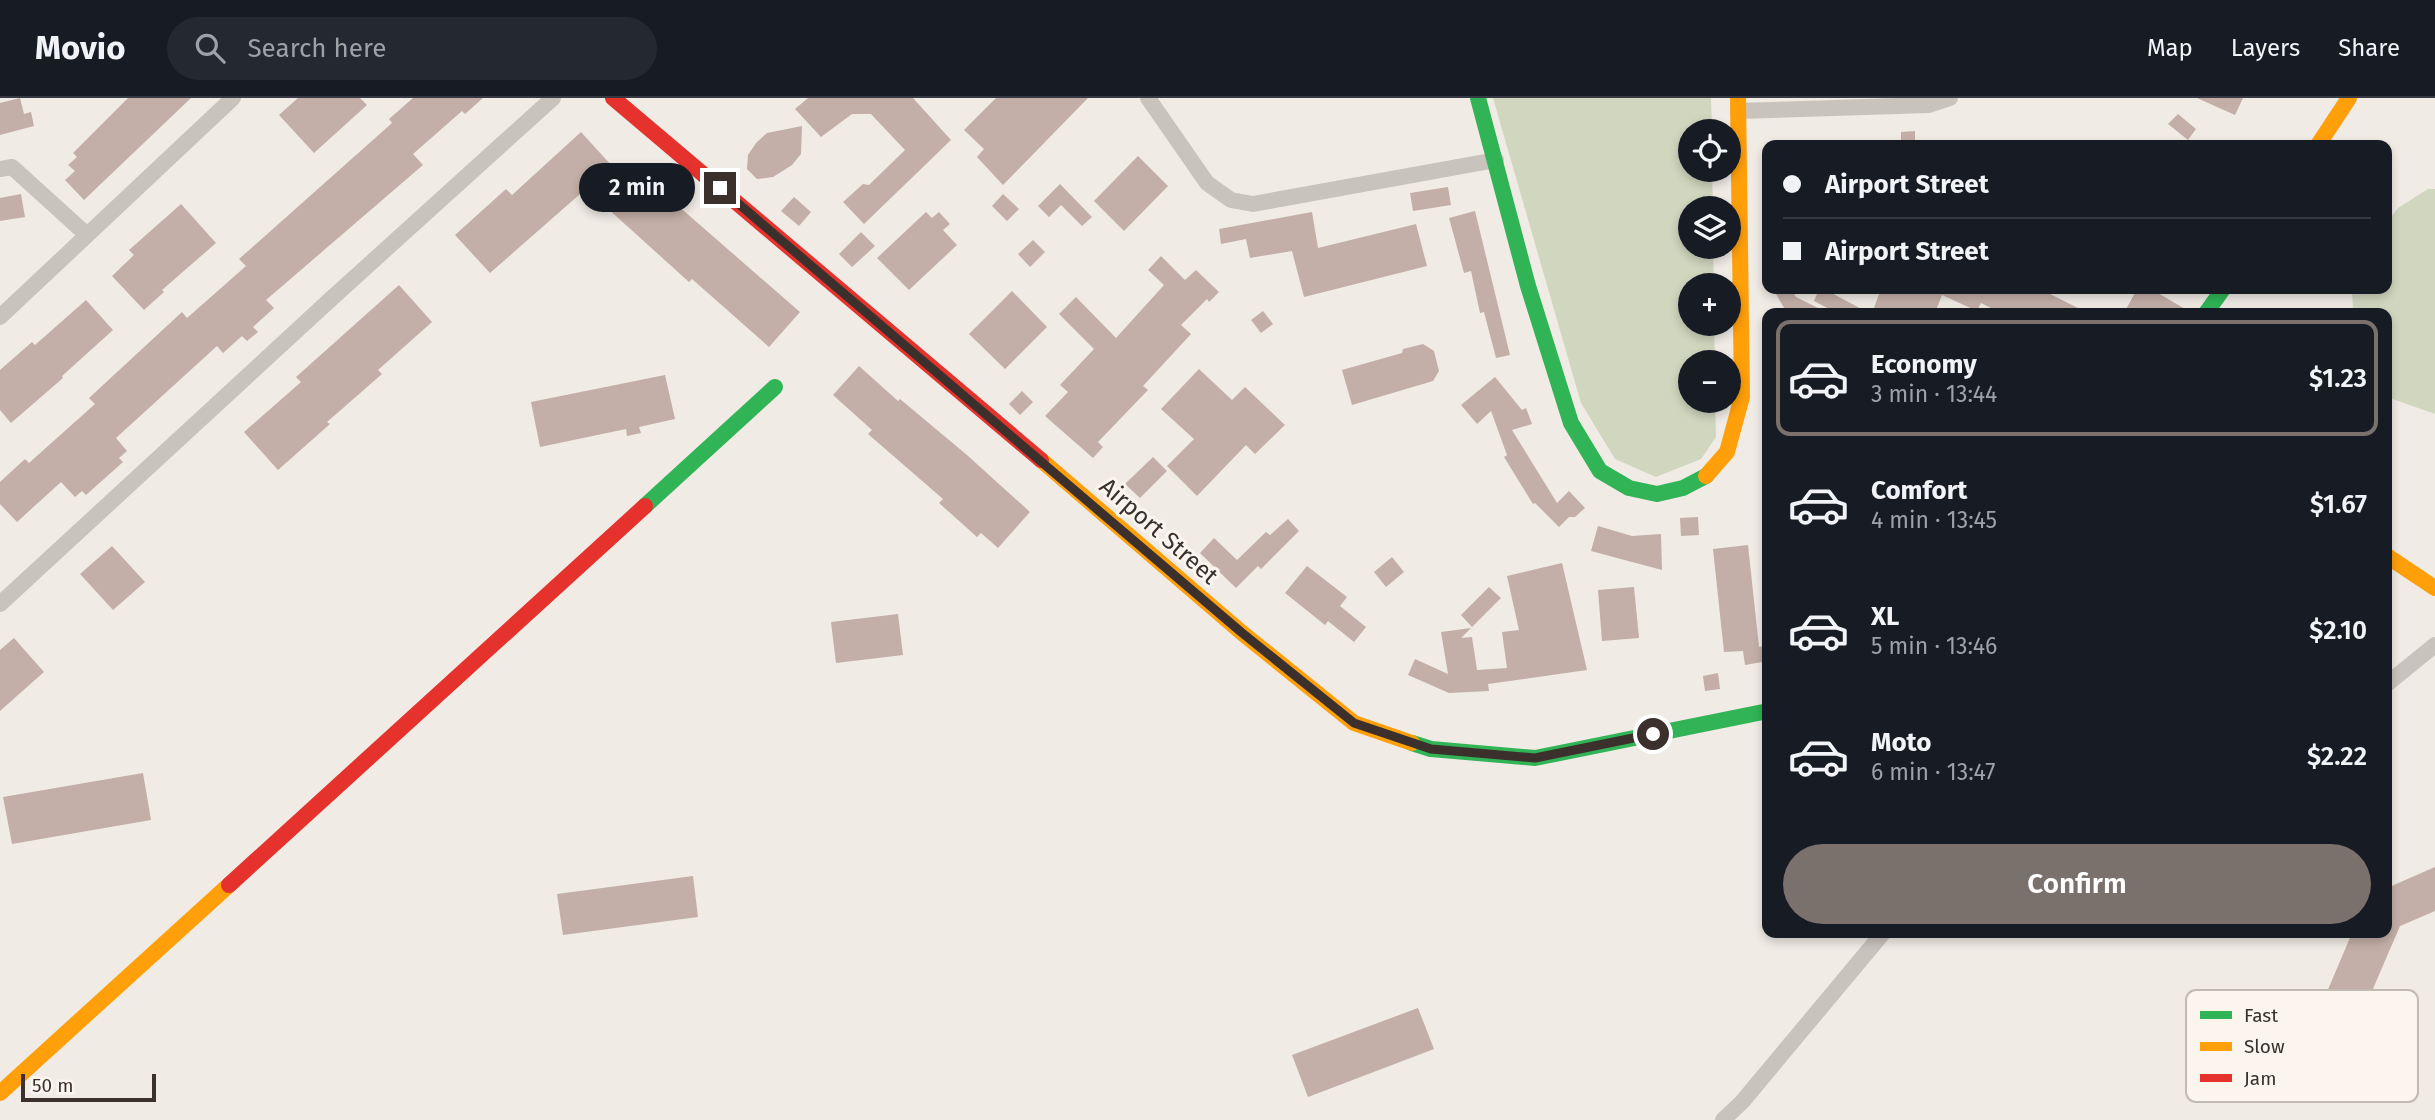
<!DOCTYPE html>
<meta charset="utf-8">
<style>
:root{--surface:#171b24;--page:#242831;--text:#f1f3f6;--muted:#9ea1a6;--line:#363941;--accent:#7a716c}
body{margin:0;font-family:"Fira Sans",sans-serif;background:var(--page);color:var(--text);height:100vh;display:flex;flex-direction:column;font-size:26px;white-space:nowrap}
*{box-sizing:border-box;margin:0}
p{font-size:23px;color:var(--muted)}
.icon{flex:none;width:38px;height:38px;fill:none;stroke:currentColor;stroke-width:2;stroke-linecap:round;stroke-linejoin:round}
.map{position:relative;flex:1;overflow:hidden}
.details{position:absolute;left:1762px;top:210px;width:630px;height:630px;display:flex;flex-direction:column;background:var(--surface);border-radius:14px;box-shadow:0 4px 10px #0003}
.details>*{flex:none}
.guide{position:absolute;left:1762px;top:42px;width:630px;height:154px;border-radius:14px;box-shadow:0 4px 10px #0003;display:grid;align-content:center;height:154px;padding:0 21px;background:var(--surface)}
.tools{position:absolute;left:1678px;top:21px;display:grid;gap:14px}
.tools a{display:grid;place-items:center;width:63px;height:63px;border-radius:50%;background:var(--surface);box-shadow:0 4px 10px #0003;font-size:35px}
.scale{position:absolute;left:21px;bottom:18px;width:135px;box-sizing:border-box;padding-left:7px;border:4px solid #3b302b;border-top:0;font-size:19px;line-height:24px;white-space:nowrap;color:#3b302b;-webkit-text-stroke:5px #fbf5ee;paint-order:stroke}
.end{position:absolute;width:32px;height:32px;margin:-16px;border:9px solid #3b302b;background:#fff;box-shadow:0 0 0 4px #fff}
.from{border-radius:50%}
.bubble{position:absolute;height:49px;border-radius:24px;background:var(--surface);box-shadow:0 4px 10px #0003;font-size:23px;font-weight:600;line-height:49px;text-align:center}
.guide b{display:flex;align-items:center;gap:24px;height:66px;font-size:26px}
.guide b+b{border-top:2px solid var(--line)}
.guide i{width:18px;height:18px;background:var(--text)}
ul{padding:12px 0 0;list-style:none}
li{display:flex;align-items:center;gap:21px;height:116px;margin:0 14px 10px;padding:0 7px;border:4px solid transparent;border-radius:14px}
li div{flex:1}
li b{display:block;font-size:26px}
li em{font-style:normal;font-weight:600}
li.active{border-color:var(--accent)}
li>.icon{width:63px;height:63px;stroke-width:1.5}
.action{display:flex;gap:14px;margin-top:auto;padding:14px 21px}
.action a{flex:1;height:80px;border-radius:42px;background:var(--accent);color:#fff;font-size:28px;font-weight:600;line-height:80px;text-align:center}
header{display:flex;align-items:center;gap:42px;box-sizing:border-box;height:98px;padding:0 35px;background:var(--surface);border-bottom:2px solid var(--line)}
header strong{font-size:33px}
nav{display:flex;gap:38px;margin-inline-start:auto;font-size:24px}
.search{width:490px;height:63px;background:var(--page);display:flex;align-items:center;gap:18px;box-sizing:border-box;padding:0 24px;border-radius:38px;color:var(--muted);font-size:26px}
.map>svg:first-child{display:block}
</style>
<header>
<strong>Movio</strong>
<div class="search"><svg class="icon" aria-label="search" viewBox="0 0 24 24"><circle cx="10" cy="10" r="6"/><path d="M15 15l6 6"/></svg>Search here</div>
<nav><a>Map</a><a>Layers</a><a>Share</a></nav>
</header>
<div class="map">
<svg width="2435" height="1022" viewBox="0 0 2435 1022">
<rect width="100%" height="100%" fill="#f0ebe5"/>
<!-- green -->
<path fill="#d1d6bf" d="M 1493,0 L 1711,0 L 1712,33 L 1690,33 L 1690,72 L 1712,72 L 1713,110 L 1690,110 L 1690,149 L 1713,149 L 1714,187 L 1690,187 L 1690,226 L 1714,226 L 1715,264 L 1690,264 L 1690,303 L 1715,303 L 1716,339 L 1701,361 L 1656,379 L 1615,361 L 1581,305 Z
M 2428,91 L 2435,91 L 2435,316 L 2387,299 L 2387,215 L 2353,215 L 2352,191 L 2387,191 L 2387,124 L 2398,110 Z"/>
<!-- building -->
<path fill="#c3afa7" d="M 20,0 L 24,16 L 31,14 L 34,28 L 0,37 L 0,5 Z
M 128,0 L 191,0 L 84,102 L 65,82 L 75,73 L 68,67 L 77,59 L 73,55 Z
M 298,0 L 360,0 L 367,7 L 314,55 L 279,17 Z
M 413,0 L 483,0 L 465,16 L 462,13 L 413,56 L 423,67 L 266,202 L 274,210 L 253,229 L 258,234 L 247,243 L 242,238 L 223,255 L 217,248 L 116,340 L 127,353 L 119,360 L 123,364 L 86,397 L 82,393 L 75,399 L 61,384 L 17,424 L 0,406 L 0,384 L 25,361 L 29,365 L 95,306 L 89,300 L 182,214 L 187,220 L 246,168 L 239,161 L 392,25 L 389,21 Z
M 808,0 L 913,0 L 951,42 L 864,126 L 843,104 L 863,86 L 869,87 L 905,52 L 871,16 L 852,16 L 821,39 L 795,11 Z
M 996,0 L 1088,0 L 1003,87 L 977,59 L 984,51 L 964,32 Z
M 2197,0 L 2243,0 L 2235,17 Z
M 2178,16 L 2196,31 L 2188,42 L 2168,26 Z
M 802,28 L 801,56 L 792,67 L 773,79 L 757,81 L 747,71 L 748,57 L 756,45 L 767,35 Z
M 1915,33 L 1915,47 L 1901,47 L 1901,34 Z
M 581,34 L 612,68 L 490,175 L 455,137 L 506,91 L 512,97 Z
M 1138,58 L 1168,88 L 1124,133 L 1094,103 Z
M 638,73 L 800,214 L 769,249 L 692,181 L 689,184 L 606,109 Z
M 1060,86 L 1092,119 L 1082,128 L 1061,107 L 1049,119 L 1038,108 Z
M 1448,89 L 1451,107 L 1413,113 L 1410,95 Z
M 21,96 L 25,119 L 0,123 L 0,100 Z
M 1003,96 L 1019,111 L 1007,123 L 992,108 Z
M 794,99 L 811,114 L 799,128 L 781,113 Z
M 181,106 L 216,145 L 162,192 L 164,194 L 144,212 L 112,178 L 134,157 L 129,152 Z
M 1475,113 L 1510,257 L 1496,260 L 1484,214 L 1480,215 L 1471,173 L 1464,175 L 1449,120 Z
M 926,114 L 932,120 L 939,114 L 950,126 L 943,132 L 957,147 L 909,192 L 877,160 Z
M 1312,114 L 1318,150 L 1416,126 L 1427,168 L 1304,199 L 1292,153 L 1250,160 L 1246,141 L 1221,146 L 1219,131 Z
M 861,134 L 875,148 L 852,169 L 839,156 Z
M 1033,142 L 1045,154 L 1030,169 L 1018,156 Z
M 1161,158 L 1185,182 L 1196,172 L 1219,194 L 1209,204 L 1207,201 L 1181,227 L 1191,236 L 1143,288 L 1148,292 L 1098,344 L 1103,349 L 1093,360 L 1045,318 L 1068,294 L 1060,287 L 1094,251 L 1059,216 L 1076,199 L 1116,240 L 1164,187 L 1148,172 Z
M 399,187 L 432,224 L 378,272 L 382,276 L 327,324 L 330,326 L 278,372 L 244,334 L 301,284 L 296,279 Z
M 1785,191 L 1791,191 L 1796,199 L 1828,215 L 1787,215 L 1776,196 Z
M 1819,191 L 1824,191 L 1869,215 L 1837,215 L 1814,203 Z
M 1881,191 L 2040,191 L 2088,215 L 2001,215 L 1981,205 L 1977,213 L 1942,197 L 1935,215 L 1872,215 Z
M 2137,191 L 2151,191 L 2192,215 L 2124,215 Z
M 1012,193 L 1047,229 L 1005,271 L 969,236 Z
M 86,202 L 113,232 L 62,278 L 63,280 L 11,325 L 0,312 L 0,272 L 32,244 L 35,247 Z
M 1263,213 L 1273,226 L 1261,235 L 1251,222 Z
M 1423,246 L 1434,253 L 1439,273 L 1433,283 L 1352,307 L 1342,272 L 1402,255 L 1403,251 Z
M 859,268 L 898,303 L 900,301 L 967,357 L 1030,414 L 998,450 L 981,435 L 977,439 L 939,405 L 943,401 L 868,336 L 872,332 L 833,297 Z
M 1199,271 L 1232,302 L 1245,289 L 1285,327 L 1255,356 L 1246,347 L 1197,398 L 1167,368 L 1194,341 L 1161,311 Z
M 665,277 L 675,321 L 639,329 L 641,335 L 627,338 L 626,331 L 540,349 L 531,304 Z
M 1495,279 L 1522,312 L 1526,310 L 1532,326 L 1512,332 L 1557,405 L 1569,393 L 1585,410 L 1575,419 L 1569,419 L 1559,429 L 1535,405 L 1533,406 L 1504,359 L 1507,357 L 1491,313 L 1477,326 L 1461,307 Z
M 1022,293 L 1033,304 L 1020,317 L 1009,306 Z
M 1153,359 L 1167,373 L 1140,400 L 1125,386 Z
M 1698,419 L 1699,437 L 1681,438 L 1680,420 Z
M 1288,421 L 1299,433 L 1261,471 L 1258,468 L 1236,490 L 1200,455 L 1214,440 L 1237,462 L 1266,434 L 1270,437 Z
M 1598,428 L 1632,438 L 1661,436 L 1662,472 L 1591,453 Z
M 1748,447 L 1759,549 L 1768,547 L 1768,563 L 1745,567 L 1743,553 L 1724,554 L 1713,451 Z
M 112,448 L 145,484 L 113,512 L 80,476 Z
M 1392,459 L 1404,474 L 1386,489 L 1374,474 Z
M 1562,465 L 1587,572 L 1488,586 L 1489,593 L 1449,595 L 1408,577 L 1415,561 L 1448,576 L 1441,534 L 1471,530 L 1461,540 L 1472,539 L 1477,572 L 1507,570 L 1502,534 L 1519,532 L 1507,478 Z
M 1307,468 L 1347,499 L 1340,508 L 1366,529 L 1354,544 L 1328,523 L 1325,527 L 1285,495 Z
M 1489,489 L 1501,500 L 1472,529 L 1461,517 Z
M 1634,489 L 1639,540 L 1602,543 L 1598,492 Z
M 898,516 L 903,557 L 836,565 L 831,524 Z
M 14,540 L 44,574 L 0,613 L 0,552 Z
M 1718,575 L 1720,591 L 1705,593 L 1703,578 Z
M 143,675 L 151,722 L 12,746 L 3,699 Z
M 2435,769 L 2435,813 L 2400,828 L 2360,921 L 2321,908 L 2352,835 L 2387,835 L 2387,790 Z
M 693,778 L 698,819 L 563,837 L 557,796 Z
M 1418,910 L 1434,951 L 1308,999 L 1292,957 Z"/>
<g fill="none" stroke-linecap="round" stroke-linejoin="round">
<!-- street -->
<path stroke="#c9c3be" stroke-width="16" d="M 1148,0 L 1207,85 L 1231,102 L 1253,106 L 1496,62
M 1738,13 L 1929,7 L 1950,0
M 0,71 L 12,69 L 87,137
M 0,219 L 233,0
M 0,506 L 332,200 L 553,0
M 2387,586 L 2435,547
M 1723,1022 L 1742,1004 L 1883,835"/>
<!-- fast -->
<path stroke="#30b455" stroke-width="16" d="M 1478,0 L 1528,188 L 1571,325 L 1600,373 L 1629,390 L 1657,396 L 1683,390 L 1706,378
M 2206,215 L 2223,191
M 645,408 L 775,289
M 1412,645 L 1431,651 L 1535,660 L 1768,613"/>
<!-- slow -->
<path stroke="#ff9f0a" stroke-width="16" d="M 2318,47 L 2349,0
M 1041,362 L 1241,534 L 1354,625 L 1412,645
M 1706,378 L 1727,354 L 1742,299 L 1738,0
M 2387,458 L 2435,490
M 0,995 L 229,787"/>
<!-- jam -->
<path stroke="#e5322d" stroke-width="16" d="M 613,0 L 1041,362
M 229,787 L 645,408"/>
</g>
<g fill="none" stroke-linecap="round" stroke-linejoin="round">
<!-- route -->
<path stroke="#3b302b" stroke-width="9" d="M 720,90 L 1241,534 L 1354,625 L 1431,651 L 1535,660 L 1653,636"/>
</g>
<g text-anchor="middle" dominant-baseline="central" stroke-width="6" stroke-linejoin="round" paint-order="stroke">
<!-- street labels -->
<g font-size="24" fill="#3b302b" stroke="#fbf5ee">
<text transform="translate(1159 433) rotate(41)">Airport Street</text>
</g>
</g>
<!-- legend -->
<rect x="2186" y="892" width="232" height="112" rx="10" fill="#fbf5ee" stroke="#c1bab4" stroke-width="2"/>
<rect x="2200" y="913" width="32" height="8" fill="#30b455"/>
<rect x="2200" y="944" width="32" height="9" fill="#ff9f0a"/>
<rect x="2200" y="976" width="32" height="8" fill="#e5322d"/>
<g font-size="19" fill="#3b302b">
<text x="2244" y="924">Fast</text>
<text x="2244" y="955">Slow</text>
<text x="2244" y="987">Jam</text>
</g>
</svg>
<div class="tools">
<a><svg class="icon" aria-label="locate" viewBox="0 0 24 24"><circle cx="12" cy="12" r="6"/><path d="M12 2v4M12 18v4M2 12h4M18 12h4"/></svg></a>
<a><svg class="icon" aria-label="layers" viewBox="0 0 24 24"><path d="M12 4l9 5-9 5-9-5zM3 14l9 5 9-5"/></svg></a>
<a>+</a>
<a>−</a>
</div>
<div class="scale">50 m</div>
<i class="end from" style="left:1653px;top:636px"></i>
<i class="end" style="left:720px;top:90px"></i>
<div class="bubble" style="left:579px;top:65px;width:116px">2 min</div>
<div class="guide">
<b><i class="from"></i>Airport Street</b>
<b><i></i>Airport Street</b>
</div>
<section class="details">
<ul>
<li class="active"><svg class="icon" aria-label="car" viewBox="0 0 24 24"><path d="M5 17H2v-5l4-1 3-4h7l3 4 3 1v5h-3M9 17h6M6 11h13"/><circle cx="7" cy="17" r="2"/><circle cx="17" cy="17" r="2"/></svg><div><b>Economy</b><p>3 min · 13:44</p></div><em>$1.23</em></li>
<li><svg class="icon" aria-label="car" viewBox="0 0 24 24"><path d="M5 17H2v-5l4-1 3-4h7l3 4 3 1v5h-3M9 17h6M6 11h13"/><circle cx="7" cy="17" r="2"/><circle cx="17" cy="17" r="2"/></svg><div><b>Comfort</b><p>4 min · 13:45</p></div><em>$1.67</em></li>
<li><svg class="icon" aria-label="car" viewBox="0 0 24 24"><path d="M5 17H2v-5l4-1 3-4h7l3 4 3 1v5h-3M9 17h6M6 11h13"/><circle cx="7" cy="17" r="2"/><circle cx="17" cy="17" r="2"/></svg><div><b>XL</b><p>5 min · 13:46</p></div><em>$2.10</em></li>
<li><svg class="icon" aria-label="car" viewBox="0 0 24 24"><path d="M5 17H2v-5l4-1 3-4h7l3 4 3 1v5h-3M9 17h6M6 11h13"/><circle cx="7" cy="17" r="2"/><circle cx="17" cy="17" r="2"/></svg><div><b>Moto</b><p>6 min · 13:47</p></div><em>$2.22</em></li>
</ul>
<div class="action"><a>Confirm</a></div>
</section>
</div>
